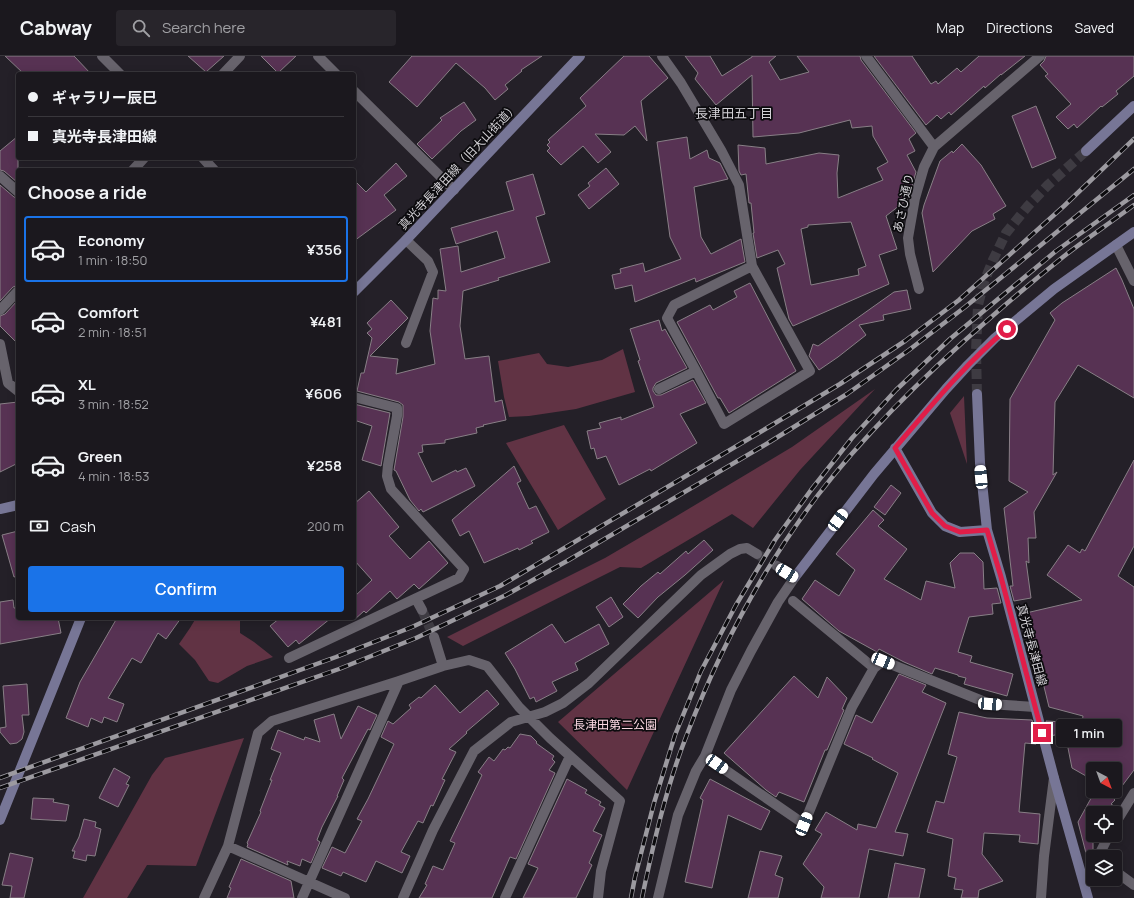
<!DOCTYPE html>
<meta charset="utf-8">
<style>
:root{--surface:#1b181e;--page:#28252b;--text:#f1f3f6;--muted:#a0a0a4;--line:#39373c;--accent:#1a73e8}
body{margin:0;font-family:Manrope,"Noto Sans JP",sans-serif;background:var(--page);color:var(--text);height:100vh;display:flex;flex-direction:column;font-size:15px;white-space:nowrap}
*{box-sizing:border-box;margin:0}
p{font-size:13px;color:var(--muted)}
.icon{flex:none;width:22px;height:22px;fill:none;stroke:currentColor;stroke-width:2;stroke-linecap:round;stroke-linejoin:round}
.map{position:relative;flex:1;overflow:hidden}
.drawer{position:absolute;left:16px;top:112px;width:340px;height:452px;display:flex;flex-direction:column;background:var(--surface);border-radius:4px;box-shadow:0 2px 10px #0003,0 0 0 1px var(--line)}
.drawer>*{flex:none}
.hud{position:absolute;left:16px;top:16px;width:340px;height:88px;border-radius:4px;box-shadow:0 2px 10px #0003,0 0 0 1px var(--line);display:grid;align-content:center;height:88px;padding:0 12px;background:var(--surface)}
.needle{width:26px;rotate:139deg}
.fabs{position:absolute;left:1086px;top:706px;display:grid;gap:8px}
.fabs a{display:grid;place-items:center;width:36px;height:36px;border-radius:4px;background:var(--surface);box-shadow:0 2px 10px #0003,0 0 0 1px var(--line);font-size:20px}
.end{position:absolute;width:18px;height:18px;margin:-9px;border:5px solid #e11d48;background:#fff;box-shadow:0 0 0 2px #fff}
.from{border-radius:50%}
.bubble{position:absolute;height:28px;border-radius:4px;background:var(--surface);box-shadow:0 2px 10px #0003,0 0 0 1px var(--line);font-size:13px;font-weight:600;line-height:28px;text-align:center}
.car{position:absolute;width:12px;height:24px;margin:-12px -6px;border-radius:5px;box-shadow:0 0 3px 1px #0007;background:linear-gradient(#fff 24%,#345 0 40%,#fff 0 76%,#345 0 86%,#fff 0)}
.hud b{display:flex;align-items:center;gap:14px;height:38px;font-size:15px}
.hud b+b{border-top:1px solid var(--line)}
.hud i{width:10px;height:10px;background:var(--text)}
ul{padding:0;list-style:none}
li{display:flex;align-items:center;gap:12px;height:66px;margin:0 8px 6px;padding:0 4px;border:2px solid transparent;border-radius:4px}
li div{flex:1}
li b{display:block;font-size:15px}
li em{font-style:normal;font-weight:600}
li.on{border-color:var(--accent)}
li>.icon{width:36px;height:36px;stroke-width:1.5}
h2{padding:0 12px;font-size:18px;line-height:48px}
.pay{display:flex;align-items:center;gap:10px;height:44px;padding:0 12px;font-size:15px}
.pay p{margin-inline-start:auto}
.button{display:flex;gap:8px;margin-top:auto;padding:8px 12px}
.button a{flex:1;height:46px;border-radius:4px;background:var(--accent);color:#fff;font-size:16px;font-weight:600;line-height:46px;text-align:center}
header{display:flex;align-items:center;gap:24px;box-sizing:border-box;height:56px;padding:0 20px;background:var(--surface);border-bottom:1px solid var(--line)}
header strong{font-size:19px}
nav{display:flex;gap:22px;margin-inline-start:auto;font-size:14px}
.search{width:280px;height:36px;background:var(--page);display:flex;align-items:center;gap:10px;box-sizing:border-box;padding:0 14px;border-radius:4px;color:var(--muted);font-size:15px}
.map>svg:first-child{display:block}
</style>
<header>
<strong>Cabway</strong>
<div class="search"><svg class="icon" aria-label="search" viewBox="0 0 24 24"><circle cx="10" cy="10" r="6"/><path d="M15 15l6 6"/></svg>Search here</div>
<nav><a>Map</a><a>Directions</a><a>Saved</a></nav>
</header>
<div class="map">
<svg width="1134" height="842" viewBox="0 0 1134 842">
<rect width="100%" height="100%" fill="#242028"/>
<!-- green -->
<path fill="#613344" d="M 623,293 L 635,336 L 576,353 L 529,360 L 509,361 L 504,341 L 498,305 L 539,297 L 547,308 L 568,311 L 602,304 Z
M 875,333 L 800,414 L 753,472 L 732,458 L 641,512 L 620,511 L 463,590 L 447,581 L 605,502 L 675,461 L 792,391 Z
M 964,340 L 967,408 L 950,357 Z
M 564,369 L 606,443 L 558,474 L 506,387 Z
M 724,524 L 627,734 L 558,666 Z
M 196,562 L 240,562 L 240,577 L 254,586 L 273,601 L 247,610 L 218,627 L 209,625 L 195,604 L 179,588 L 190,572 Z
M 244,682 L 196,810 L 147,809 L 127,842 L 83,842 L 152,719 L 165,702 Z"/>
<!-- building -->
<path fill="#573253" stroke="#887f86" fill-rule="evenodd" d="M 5,0 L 74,0 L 91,18 L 24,18 Z
M 188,0 L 224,0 L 206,16 Z
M 261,0 L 296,0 L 278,17 Z
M 412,0 L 542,0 L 521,14 L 522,15 L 505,29 L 508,33 L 495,44 L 485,32 L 456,7 L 417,51 L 389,26 Z
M 624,0 L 649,0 L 668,22 L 641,45 L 647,85 L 635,70 L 624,79 L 595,78 L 611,96 L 598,107 L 583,90 L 561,109 L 547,95 L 550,92 L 547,89 L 550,86 L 548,84 L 586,50 L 580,42 Z
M 685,0 L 710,0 L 722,20 L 752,1 L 752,0 L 776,0 L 769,6 L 780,24 L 809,16 L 797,0 L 860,0 L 861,4 L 916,77 L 909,83 L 915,95 L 907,99 L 916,116 L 908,143 L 886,160 L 897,193 L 879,199 L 889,228 L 793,270 L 789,263 L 777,212 L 785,208 L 778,194 L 757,202 L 753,177 L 754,177 L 751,147 L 749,147 L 746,118 L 741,119 L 739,115 L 738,89 L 765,92 L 766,108 L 819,97 L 839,99 L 837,117 L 838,142 L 883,124 L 877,112 L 888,106 L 873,80 L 872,70 L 852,72 L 850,64 L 799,77 L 753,81 L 752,19 L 716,49 L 695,23 L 698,17 ZM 851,166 L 866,210 L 858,213 L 859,219 L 811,229 L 801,173 L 808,171 L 808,169 Z
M 874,0 L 912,0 L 931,28 L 936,25 L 938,28 L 957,12 L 961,16 L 979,0 L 1025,0 L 1001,19 L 1001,18 L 985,32 L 984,30 L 951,59 L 949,56 L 941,63 L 937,59 L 926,69 Z
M 1046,0 L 1134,0 L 1134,20 L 1116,35 L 1118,38 L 1102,51 L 1101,50 L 1077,72 L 1074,68 L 1068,73 L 1056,61 L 1071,48 L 1045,20 L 1048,18 L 1040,9 L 1044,5 Z
M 464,46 L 476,64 L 461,75 L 432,103 L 417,88 L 442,64 L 440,62 Z
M 1036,50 L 1056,102 L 1032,112 L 1012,60 Z
M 18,80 L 18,127 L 4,115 L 0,114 L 0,95 Z
M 687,81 L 690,103 L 707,94 L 709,102 L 720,107 L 728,123 L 694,131 L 701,181 L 711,198 L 741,183 L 745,206 L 696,226 L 695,222 L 635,246 L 632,229 L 615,233 L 612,219 L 621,217 L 620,213 L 643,207 L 645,216 L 681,203 L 670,181 L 657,86 Z
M 962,88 L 981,109 L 1006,150 L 993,158 L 995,163 L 972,175 L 933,216 L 922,157 L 924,149 L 940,105 L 952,95 L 953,97 Z
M 396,107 L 407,120 L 384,139 L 396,154 L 354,185 L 354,124 L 366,136 Z
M 606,112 L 619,128 L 589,153 L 578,139 L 590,130 L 588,127 Z
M 533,118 L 545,158 L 536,161 L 550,206 L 498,222 L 499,224 L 463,235 L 460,270 L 465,303 L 489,300 L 495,346 L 502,344 L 506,364 L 483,369 L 484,370 L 476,372 L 477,377 L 445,384 L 445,387 L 422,389 L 423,396 L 418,397 L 432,426 L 456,414 L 457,416 L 466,412 L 475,430 L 423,456 L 421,453 L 419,455 L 410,444 L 396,415 L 394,414 L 403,361 L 403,349 L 399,346 L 357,335 L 361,317 L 364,317 L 372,282 L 367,277 L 372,273 L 367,267 L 391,244 L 408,262 L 370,300 L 398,303 L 396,318 L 435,308 L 430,275 L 433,242 L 438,243 L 438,234 L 446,235 L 440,193 L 458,190 L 461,216 L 505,202 L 497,175 L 456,188 L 451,172 L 514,154 L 506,126 Z
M 0,129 L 14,141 L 18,142 L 18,229 L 13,231 L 0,245 Z
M 1116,212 L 1122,224 L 1134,253 L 1134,342 L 1078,309 L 1055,346 L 1053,419 L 1057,416 L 1034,456 L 1036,482 L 1028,482 L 1029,507 L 1026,505 L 1031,542 L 1014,545 L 1010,530 L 1013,530 L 1004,452 L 1028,436 L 1009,425 L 1010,343 L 1055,264 L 1050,257 L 1062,247 Z
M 750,227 L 796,315 L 729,357 L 720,342 L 718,342 L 677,266 L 710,249 L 713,254 L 737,241 L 734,235 Z
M 907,234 L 911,253 L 883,259 L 884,264 L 859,269 L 866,279 L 838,301 L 819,314 L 809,300 L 813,288 L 818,290 L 894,236 Z
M 18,244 L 18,288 L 0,270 L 0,260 L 5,258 Z
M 659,264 L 662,275 L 665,273 L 687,312 L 656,327 L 653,332 L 653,335 L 656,339 L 661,339 L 693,324 L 706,347 L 680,358 L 697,387 L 651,415 L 650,413 L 619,429 L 606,400 L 597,403 L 594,392 L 591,393 L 587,375 L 601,372 L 599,367 L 621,361 L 621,364 L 654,351 L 638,305 L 640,304 L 630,273 Z
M 18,346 L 18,407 L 0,416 L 0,348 Z
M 354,348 L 390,357 L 381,410 L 362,404 L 372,370 L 354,364 Z
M 1134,404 L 1134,490 L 1118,520 L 1134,531 L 1134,714 L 1113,742 L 1115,744 L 1111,748 L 1117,752 L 1114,757 L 1093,757 L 1093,796 L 1092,801 L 1093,804 L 1088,805 L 1078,766 L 1095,735 L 1115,735 L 1115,713 L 1093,713 L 1093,724 L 1072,712 L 1065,677 L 1050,680 L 1046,665 L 1082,667 L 1083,660 L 1049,651 L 1026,557 L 1082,544 L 1047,519 L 1068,489 L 1080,497 L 1082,493 L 1085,495 Z
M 514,410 L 521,425 L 517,427 L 529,453 L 536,450 L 549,476 L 531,485 L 533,487 L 519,494 L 518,492 L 484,507 L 469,475 L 460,480 L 452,464 Z
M 891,429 L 901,437 L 885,459 L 874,451 Z
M 369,435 L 399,471 L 389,480 L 410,503 L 429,485 L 448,507 L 419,533 L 414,528 L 397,543 L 390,535 L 366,557 L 364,555 L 354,564 L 354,541 L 372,524 L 354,504 L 354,448 Z
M 873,454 L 884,464 L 878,470 L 907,493 L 884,523 L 921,544 L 926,525 L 955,532 L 950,507 L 960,497 L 974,497 L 983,506 L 984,533 L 997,532 L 1001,547 L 992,548 L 993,558 L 969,561 L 958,596 L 972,600 L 970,606 L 1013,618 L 1007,640 L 964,628 L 966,622 L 958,620 L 958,619 L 935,612 L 932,618 L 904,606 L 879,593 L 877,596 L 839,575 L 802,543 L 815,524 L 839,540 L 855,514 L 836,498 Z
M 18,475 L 18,520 L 14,521 L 2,479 Z
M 704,484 L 713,494 L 685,519 L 658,541 L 638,562 L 623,548 L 641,530 L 658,516 L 660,518 L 686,495 L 688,498 Z
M 611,541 L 623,561 L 609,571 L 596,551 Z
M 13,544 L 14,552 L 18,552 L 18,562 L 58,562 L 61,577 L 0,588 L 0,546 Z
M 117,562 L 181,562 L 166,583 L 158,577 L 141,607 L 132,602 L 108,642 L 124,648 L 117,666 L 104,661 L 102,667 L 91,662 L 88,671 L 66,662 L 80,626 Z
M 280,562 L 331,562 L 299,588 L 296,584 L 288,591 L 270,570 Z
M 552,568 L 565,587 L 599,568 L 609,588 L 575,607 L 578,614 L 552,626 L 557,635 L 536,646 L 534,641 L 530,643 L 515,613 L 505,597 Z
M 899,618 L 926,629 L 922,636 L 946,647 L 895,776 L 908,778 L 903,800 L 869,793 L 859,842 L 821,842 L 824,831 L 803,808 L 822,778 L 815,774 L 826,756 L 857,774 L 858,768 L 876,772 L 898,717 L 872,703 L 873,702 L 844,688 L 856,659 L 872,667 Z
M 794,620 L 818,642 L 827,621 L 847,642 L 842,653 L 844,654 L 827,694 L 825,694 L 804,746 L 779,736 L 776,741 L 766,734 L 724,697 Z
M 27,628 L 29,659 L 22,659 L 24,676 L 22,683 L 17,687 L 10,688 L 0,676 L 0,672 L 6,671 L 3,630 Z
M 435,629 L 460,657 L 487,634 L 499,648 L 466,676 L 467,677 L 449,693 L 456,696 L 442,723 L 445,724 L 433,750 L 431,749 L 423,767 L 418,765 L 401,796 L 410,800 L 402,817 L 376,805 L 366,826 L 343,816 L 341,820 L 322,812 L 332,791 L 345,797 L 362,765 L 357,763 L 368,743 L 394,688 L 381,681 L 388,665 L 393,668 L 411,652 L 409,649 L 419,641 L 421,642 Z
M 358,650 L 377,659 L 370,674 L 368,673 L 342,722 L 344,724 L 337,740 L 338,740 L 322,771 L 317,784 L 320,786 L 311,807 L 302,803 L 300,810 L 287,805 L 288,809 L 247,791 L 248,788 L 247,787 L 261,756 L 260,755 L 272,724 L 270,724 L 281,697 L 271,693 L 278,674 L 304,684 L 305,681 L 320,686 L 314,664 L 334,658 L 341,683 Z
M 959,656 L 987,662 L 1032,664 L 1037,682 L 1035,683 L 1036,688 L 1025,687 L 1019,756 L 1040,758 L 1038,788 L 1019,786 L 1020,779 L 984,777 L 982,798 L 1003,825 L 979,834 L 978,842 L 961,842 L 963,834 L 954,833 L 956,822 L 948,820 L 953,783 L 927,776 L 936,745 L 944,747 L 957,701 L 948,698 Z
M 520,678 L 531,680 L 537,686 L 536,687 L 554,700 L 552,703 L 555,706 L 549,714 L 555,717 L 516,803 L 510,801 L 492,842 L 419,842 L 427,829 L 425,828 L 433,810 L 443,814 L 455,787 L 450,785 L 482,719 L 478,716 L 489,701 L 494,705 L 503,693 L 505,694 L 508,691 L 510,692 Z
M 114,712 L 130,721 L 126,728 L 129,729 L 118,751 L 99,742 Z
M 567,723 L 587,734 L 585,737 L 601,746 L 599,749 L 605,752 L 593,775 L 602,779 L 589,807 L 592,809 L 576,842 L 523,842 L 538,812 L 528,808 Z
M 710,723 L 770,755 L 761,774 L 728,759 L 712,832 L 685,826 L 703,744 L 700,742 Z
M 33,742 L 54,743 L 53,746 L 69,749 L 66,765 L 31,763 Z
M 84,763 L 96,766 L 95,771 L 101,773 L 95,800 L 87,799 L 86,805 L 73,802 L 75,795 L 72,795 L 79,781 Z
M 760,795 L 782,800 L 775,819 L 783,822 L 778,842 L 748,842 Z
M 10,797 L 33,802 L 24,842 L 10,842 L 12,830 L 2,829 Z
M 241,803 L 291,825 L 294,842 L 227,842 L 231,832 L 229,831 Z
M 895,807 L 925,813 L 919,842 L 888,842 Z"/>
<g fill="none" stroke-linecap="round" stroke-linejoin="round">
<!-- street-tunnel -->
<path stroke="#3e3b42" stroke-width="10" stroke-dasharray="10 5" stroke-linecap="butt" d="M 757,498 L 777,510
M 422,554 L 434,581"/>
<!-- secondary-tunnel -->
<path stroke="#3e3b42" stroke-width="10" stroke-dasharray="10 5" stroke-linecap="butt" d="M 977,338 L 976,295 L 978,249 L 984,226 L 993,204 L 1006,177 L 1028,150 L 1048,129 L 1086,95"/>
<!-- street -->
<path stroke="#67636c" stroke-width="10" d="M 102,0 L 120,18
M 318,0 L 336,18
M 662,0 L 681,27 L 721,94 L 739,129 L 752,210 L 810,315 L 724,368 L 696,315
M 866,0 L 934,91
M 223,18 L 240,0
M 354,35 L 454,134
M 203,102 L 214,114
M 133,114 L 144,102
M 0,120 L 18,136
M 1116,189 L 1134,225
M 919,233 L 910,198 L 908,182 L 915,142 L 924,111 L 934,91 L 1040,0
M 0,254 L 18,235
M 406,287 L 433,216 L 428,205 L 406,184
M 0,288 L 8,327 L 18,335
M 659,333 L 696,315 L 667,262 L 674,249 L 752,210
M 416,543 L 422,554
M 793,545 L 874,612
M 434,581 L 443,610
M 289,602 L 459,522 L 464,513 L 391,433 L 387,420 L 388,409 L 397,360 L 397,352 L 354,341
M 705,700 L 804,768 L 852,651 L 874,612 L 883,605 L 990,648 L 1035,651
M 1115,768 L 1134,737
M 228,790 L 345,842
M 1098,801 L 1109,779
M 1115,815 L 1134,829
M 204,842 L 228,790 L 258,677 L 272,665 L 399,625 L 443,610 L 469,604 L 487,610 L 519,651 L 550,682 L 620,745 L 601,815 L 598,842
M 302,842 L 399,625
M 403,842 L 433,774 L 474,695 L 511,666 L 545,656 L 563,647 L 589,627 L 701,519 L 730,498 L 740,493 L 747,492 L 757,498
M 505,842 L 570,700
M 658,842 L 678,759 L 696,715 L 705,700 L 731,634 L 751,595 L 778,546 L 795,521 L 777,510
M 1041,842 L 1044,800 L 1054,722"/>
<!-- secondary -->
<path stroke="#777696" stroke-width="10" d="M 1086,95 L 1134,50
M 354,236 L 406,184 L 580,0
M 977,338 L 980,407 L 987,474 L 1001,521 L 1054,722 L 1088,842
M 895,392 L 932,457 L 945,470 L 960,476 L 987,474
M 0,453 L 18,449
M 795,521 L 874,418 L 946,333 L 968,309 L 995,282 L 1054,233 L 1134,176
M 0,764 L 81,562"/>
<!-- rail casing -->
<g stroke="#9c9aa0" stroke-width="4.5">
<path id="rail" d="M 0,722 L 336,601 L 412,571 L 500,530 L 762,375 L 840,328 L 905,285 L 959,244 L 1064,150 L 1134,83
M 0,732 L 339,613 L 416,582 L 506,539 L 567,505 L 768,387 L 847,338 L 909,294 L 965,251 L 1134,113
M 631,842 L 635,821 L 654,747 L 675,679 L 701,615 L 736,549 L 775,484 L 811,434 L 852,382 L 896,334 L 950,283 L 1056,195 L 1134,139
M 642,842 C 653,789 666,732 686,681 C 718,596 763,512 818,439 C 868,374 927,317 989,263 C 1013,242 1038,221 1063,201 C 1086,183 1110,167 1134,149"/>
</g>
<!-- rail -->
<use href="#rail" stroke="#0c0b0e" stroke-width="3" stroke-dasharray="9" stroke-linecap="butt"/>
</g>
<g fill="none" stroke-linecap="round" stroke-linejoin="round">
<!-- route -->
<path stroke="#e11d48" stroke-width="5" d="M 1007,273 C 965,308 930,351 895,392 L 932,457 L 945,470 L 960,476 L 987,474 L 1001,521 L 1042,677"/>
</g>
<g text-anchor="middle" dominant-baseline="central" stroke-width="3.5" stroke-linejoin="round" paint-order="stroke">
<!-- street labels -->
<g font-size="12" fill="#d3d1d6" stroke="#0c0b0e">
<text transform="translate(458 110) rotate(-47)">真光寺長津田線（旧大山街道）</text>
<text transform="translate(903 147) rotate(-78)">あさひ通り</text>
<text transform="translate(1032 589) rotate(75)">真光寺長津田線</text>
</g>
<!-- park labels -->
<g font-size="12" fill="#fad7e1" stroke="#0c0b0e">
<text x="615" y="668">長津田第二公園</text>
</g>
<!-- neighbourhood labels -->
<g font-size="13" fill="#d3d1d6" stroke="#0c0b0e">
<text x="734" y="57">長津田五丁目</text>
</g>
</g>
</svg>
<div class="fabs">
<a><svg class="needle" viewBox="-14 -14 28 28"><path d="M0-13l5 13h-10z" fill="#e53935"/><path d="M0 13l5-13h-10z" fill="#a0a0a4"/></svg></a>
<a><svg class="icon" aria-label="locate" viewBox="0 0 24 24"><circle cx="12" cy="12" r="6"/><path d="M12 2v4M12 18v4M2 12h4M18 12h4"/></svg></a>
<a><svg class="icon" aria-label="layers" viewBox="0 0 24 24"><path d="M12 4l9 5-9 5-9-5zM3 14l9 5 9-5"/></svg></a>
</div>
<i class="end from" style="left:1007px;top:273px"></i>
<i class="end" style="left:1042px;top:677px"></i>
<div class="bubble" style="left:1056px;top:663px;width:66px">1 min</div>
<i class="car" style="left:981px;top:421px;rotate:355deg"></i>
<i class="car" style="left:838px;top:464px;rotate:37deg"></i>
<i class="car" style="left:787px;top:517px;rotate:122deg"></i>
<i class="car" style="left:883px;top:605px;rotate:112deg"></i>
<i class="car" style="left:990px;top:648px;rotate:94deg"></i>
<i class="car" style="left:717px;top:708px;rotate:125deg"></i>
<i class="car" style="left:804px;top:768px;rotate:22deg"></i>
<div class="hud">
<b><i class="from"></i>ギャラリー辰巳</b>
<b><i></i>真光寺長津田線</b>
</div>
<section class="drawer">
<h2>Choose a ride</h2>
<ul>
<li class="on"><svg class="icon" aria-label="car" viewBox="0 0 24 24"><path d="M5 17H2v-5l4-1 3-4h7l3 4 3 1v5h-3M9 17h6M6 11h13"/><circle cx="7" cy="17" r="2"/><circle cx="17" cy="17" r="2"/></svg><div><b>Economy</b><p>1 min · 18:50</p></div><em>¥356</em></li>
<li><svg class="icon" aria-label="car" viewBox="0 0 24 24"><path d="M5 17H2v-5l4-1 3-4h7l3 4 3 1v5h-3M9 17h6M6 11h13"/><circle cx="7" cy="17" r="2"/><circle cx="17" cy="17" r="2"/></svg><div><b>Comfort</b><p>2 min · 18:51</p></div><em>¥481</em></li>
<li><svg class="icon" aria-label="car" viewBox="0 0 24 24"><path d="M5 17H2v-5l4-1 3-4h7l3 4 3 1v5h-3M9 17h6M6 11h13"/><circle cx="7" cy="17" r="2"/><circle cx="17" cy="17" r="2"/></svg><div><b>XL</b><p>3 min · 18:52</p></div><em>¥606</em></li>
<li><svg class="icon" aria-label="car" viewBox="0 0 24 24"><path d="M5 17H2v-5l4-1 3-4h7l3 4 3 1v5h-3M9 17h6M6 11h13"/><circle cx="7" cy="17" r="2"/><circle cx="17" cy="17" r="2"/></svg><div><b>Green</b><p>4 min · 18:53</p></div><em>¥258</em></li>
</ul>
<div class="pay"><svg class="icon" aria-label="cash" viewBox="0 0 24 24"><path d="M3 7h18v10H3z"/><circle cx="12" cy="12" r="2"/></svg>Cash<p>200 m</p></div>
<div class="button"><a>Confirm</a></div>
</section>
</div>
